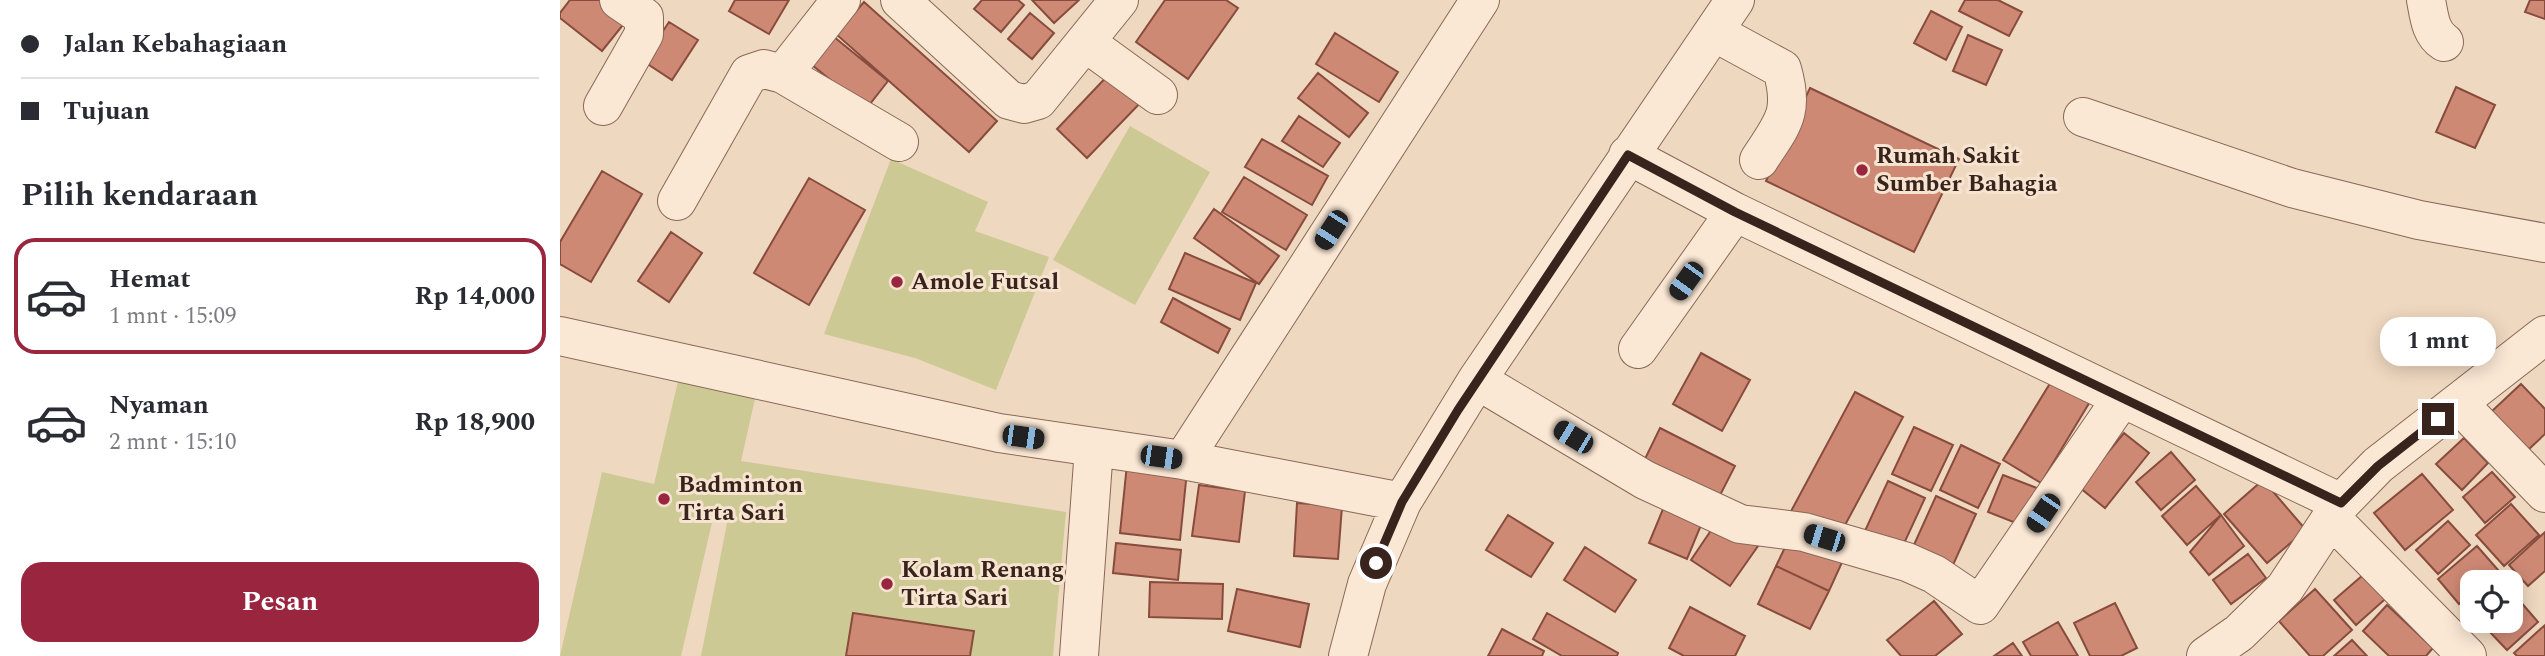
<!DOCTYPE html>
<html lang="id">
<meta charset="utf-8">
<style>
:root{--surface:#fff;--page:#f7f7f7;--text:#2b2b33;--muted:#7c7c81;--line:#e1e1e2;--accent:#99263e}
body{margin:0;font-family:Spectral,serif;background:var(--page);color:var(--text);height:100vh;display:flex;flex-direction:column;font-size:26px;white-space:nowrap}
*{box-sizing:border-box;margin:0}
p{font-size:23px;color:var(--muted)}
.icon{flex:none;width:38px;height:38px;fill:none;stroke:currentColor;stroke-width:2;stroke-linecap:round;stroke-linejoin:round}
.map{position:relative;flex:1;overflow:hidden}
.details{display:flex;flex-direction:column;background:var(--surface);width:560px}
.details>*{flex:none}
.top-card{display:grid;align-content:center;height:154px;padding:0 21px;background:var(--surface)}
.tools{position:absolute;left:1900px;top:570px;display:grid;gap:14px}
.tools a{display:grid;place-items:center;width:63px;height:63px;border-radius:14px;background:var(--surface);box-shadow:0 4px 18px #0003;font-size:35px}
.end{position:absolute;width:32px;height:32px;margin:-16px;border:9px solid #38241c;background:#fff;box-shadow:0 0 0 4px #fff}
.from{border-radius:50%}
.bubble{position:absolute;height:49px;border-radius:21px;background:var(--surface);box-shadow:0 4px 18px #0003;font-size:23px;font-weight:700;line-height:49px;text-align:center}
.car{position:absolute;width:21px;height:42px;margin:-21px -10px;border-radius:9px;box-shadow:0 0 5px 2px #0007;background:linear-gradient(#222 24%,#8ab4d8 0 40%,#222 0 76%,#8ab4d8 0 86%,#222 0)}
.top-card b{display:flex;align-items:center;gap:24px;height:66px;font-size:26px}
.top-card b+b{border-top:2px solid var(--line)}
.top-card i{width:18px;height:18px;background:var(--text)}
ul{padding:0;list-style:none}
li{display:flex;align-items:center;gap:21px;height:116px;margin:0 14px 10px;padding:0 7px;border:4px solid transparent;border-radius:21px}
li div{flex:1}
li b{display:block;font-size:26px}
li em{font-style:normal;font-weight:700}
li.on{border-color:var(--accent)}
li>.icon{width:63px;height:63px;stroke-width:1.5}
h2{padding:0 21px;font-size:32px;line-height:84px}
.primary-button{display:flex;gap:14px;margin-top:auto;padding:14px 21px}
.primary-button a{flex:1;height:80px;border-radius:21px;background:var(--accent);color:#fff;font-size:28px;font-weight:700;line-height:80px;text-align:center}
main{display:flex;flex:1;min-height:0}
.map>svg:first-child{display:block}
</style>
<main>
<section class="details">
<div class="top-card">
<b><i class="from"></i>Jalan Kebahagiaan</b>
<b><i></i>Tujuan</b>
</div>
<h2>Pilih kendaraan</h2>
<ul>
<li class="on"><svg class="icon" aria-label="car" viewBox="0 0 24 24"><path d="M5 17H2v-5l4-1 3-4h7l3 4 3 1v5h-3M9 17h6M6 11h13"/><circle cx="7" cy="17" r="2"/><circle cx="17" cy="17" r="2"/></svg><div><b>Hemat</b><p>1 mnt · 15:09</p></div><em>Rp 14,000</em></li>
<li><svg class="icon" aria-label="car" viewBox="0 0 24 24"><path d="M5 17H2v-5l4-1 3-4h7l3 4 3 1v5h-3M9 17h6M6 11h13"/><circle cx="7" cy="17" r="2"/><circle cx="17" cy="17" r="2"/></svg><div><b>Nyaman</b><p>2 mnt · 15:10</p></div><em>Rp 18,900</em></li>
</ul>
<div class="primary-button"><a>Pesan</a></div>
</section>
<div class="map">
<svg width="1985" height="656" viewBox="0 0 1985 656">
<rect width="100%" height="100%" fill="#efd8c0"/>
<!-- grass -->
<path fill="#cdc994" d="M 570,126 L 650,172 L 575,305 L 493,260 Z
M 331,159 L 428,202 L 415,231 L 489,257 L 436,390 L 355,358 L 264,334 Z
M 122,364 L 199,381 L 181,461 L 506,512 L 493,656 L 141,656 L 172,498 L 168,516 L 154,514 L 121,656 L 0,656 L 42,472 L 94,484 Z"/>
<!-- building -->
<path fill="#ce8975" stroke="#884c3d" stroke-width="2" d="M 10,0 L 53,0 L 71,15 L 42,51 L 0,18 L 0,13 Z
M 175,0 L 229,0 L 209,34 L 169,11 Z
M 422,0 L 458,0 L 464,5 L 441,32 L 414,9 Z
M 472,0 L 519,0 L 494,23 Z
M 605,0 L 666,0 L 678,8 L 628,79 L 576,42 Z
M 1405,0 L 1438,0 L 1462,12 L 1449,36 L 1399,11 Z
M 1970,0 L 1985,0 L 1985,19 L 1965,12 Z
M 304,2 L 437,121 L 409,152 L 276,34 Z
M 1371,11 L 1402,27 L 1386,60 L 1354,43 Z
M 470,13 L 494,33 L 472,59 L 448,39 Z
M 109,22 L 138,40 L 112,80 L 83,61 Z
M 268,32 L 328,81 L 306,109 L 246,60 Z
M 775,33 L 838,72 L 819,102 L 756,64 Z
M 1408,35 L 1442,50 L 1426,85 L 1393,71 Z
M 554,69 L 585,98 L 527,158 L 497,129 Z
M 758,73 L 808,113 L 789,137 L 738,98 Z
M 1896,87 L 1935,105 L 1915,148 L 1876,132 Z
M 1250,88 L 1399,159 L 1354,252 L 1206,181 Z
M 739,116 L 780,143 L 763,167 L 722,141 Z
M 702,139 L 768,176 L 752,205 L 685,167 Z
M 42,171 L 82,194 L 31,282 L 0,264 L 0,242 Z
M 684,177 L 747,215 L 726,250 L 662,212 Z
M 249,178 L 305,210 L 249,305 L 194,273 Z
M 654,209 L 719,256 L 699,284 L 634,238 Z
M 111,232 L 142,253 L 109,302 L 78,281 Z
M 625,253 L 696,283 L 680,320 L 609,289 Z
M 613,298 L 670,329 L 658,353 L 601,322 Z
M 1141,353 L 1190,380 L 1162,431 L 1113,404 Z
M 1497,372 L 1534,395 L 1481,483 L 1443,460 Z
M 1961,384 L 1985,409 L 1985,434 L 1968,450 L 1931,412 Z
M 1295,392 L 1343,417 L 1277,540 L 1229,515 Z
M 1354,427 L 1393,445 L 1371,491 L 1332,474 Z
M 1100,428 L 1175,466 L 1155,505 L 1081,467 Z
M 1564,433 L 1589,453 L 1545,508 L 1519,487 Z
M 1904,438 L 1928,463 L 1902,490 L 1876,464 Z
M 1401,445 L 1440,464 L 1418,508 L 1380,490 Z
M 1611,452 L 1635,480 L 1601,510 L 1576,482 Z
M 567,464 L 627,471 L 620,540 L 560,533 Z
M 1932,472 L 1955,497 L 1925,523 L 1903,497 Z
M 1862,474 L 1893,510 L 1845,550 L 1814,513 Z
M 1443,475 L 1477,488 L 1461,525 L 1428,512 Z
M 1703,480 L 1746,530 L 1707,563 L 1664,514 Z
M 1328,481 L 1365,498 L 1341,550 L 1304,533 Z
M 639,485 L 685,491 L 679,542 L 632,536 Z
M 1636,486 L 1661,515 L 1627,545 L 1602,516 Z
M 1376,496 L 1416,514 L 1393,565 L 1353,547 Z
M 1108,497 L 1146,513 L 1127,559 L 1089,543 Z
M 737,503 L 782,506 L 778,559 L 734,556 Z
M 1951,504 L 1979,535 L 1944,566 L 1916,535 Z
M 948,515 L 993,543 L 971,577 L 926,550 Z
M 1661,515 L 1684,546 L 1649,575 L 1630,552 Z
M 1158,520 L 1198,546 L 1170,586 L 1131,560 Z
M 1888,521 L 1910,545 L 1878,574 L 1856,550 Z
M 1985,532 L 1985,571 L 1968,586 L 1949,565 Z
M 1232,533 L 1284,558 L 1269,591 L 1216,566 Z
M 556,543 L 621,550 L 618,580 L 553,573 Z
M 1917,546 L 1938,570 L 1924,583 L 1913,583 L 1913,592 L 1899,604 L 1878,579 Z
M 1025,547 L 1076,580 L 1055,612 L 1004,580 Z
M 1688,554 L 1706,578 L 1671,604 L 1653,580 Z
M 1216,566 L 1269,591 L 1250,629 L 1198,604 Z
M 1810,569 L 1832,593 L 1796,625 L 1774,600 Z
M 590,582 L 663,584 L 662,619 L 589,617 Z
M 677,589 L 749,604 L 740,647 L 668,631 Z
M 1755,589 L 1792,630 L 1763,656 L 1750,656 L 1719,621 Z
M 1959,600 L 1978,622 L 1947,650 L 1927,629 L 1935,621 L 1951,621 L 1951,607 Z
M 1374,601 L 1402,634 L 1375,656 L 1341,656 L 1327,640 Z
M 1555,603 L 1577,648 L 1561,656 L 1530,656 L 1514,623 Z
M 1827,605 L 1873,648 L 1866,656 L 1829,656 L 1803,631 Z
M 1130,607 L 1185,636 L 1175,656 L 1124,656 L 1109,648 Z
M 293,613 L 414,631 L 410,656 L 286,656 Z
M 987,613 L 1058,653 L 1057,656 L 1002,656 L 973,639 Z
M 1498,622 L 1518,656 L 1471,656 L 1463,642 Z
M 1985,625 L 1985,656 L 1957,656 L 1954,653 Z
M 942,629 L 984,651 L 982,656 L 928,656 Z
M 1792,640 L 1807,656 L 1774,656 Z
M 1453,643 L 1462,656 L 1434,656 Z"/>
<g fill="none" stroke-linecap="round" stroke-linejoin="round">
<!-- minor casing -->
<g stroke="#896858" stroke-width="40">
<path id="minor" d="M 340,0 L 449,100 L 464,104 L 478,100 L 559,0
M 1866,0 C 1869,15 1870,33 1884,42
M 1154,32 L 1222,69 C 1235,114 1222,124 1199,160
M 525,42 L 598,95
M 223,74 L 339,142
M 43,106 L 84,34 L 84,17 L 59,0
M 1523,117 L 1732,188 L 1859,220 L 1985,243
M 1068,155 L 1175,212 L 1781,503
M 117,201 L 189,74 L 204,69 L 223,74 L 281,0
M 0,336 L 439,433 L 623,460 L 842,502
M 1078,349 L 1175,212
M 917,380 L 1085,480 L 1180,524 L 1244,532 L 1347,562 L 1374,574 L 1420,605 L 1562,398
M 1898,403 L 1985,493
M 623,460 L 920,0
M 1771,518 L 1907,656
M 519,656 L 534,448
M 788,656 L 807,584 L 842,502 L 917,380 L 1175,0
M 1646,656 L 1679,633 L 1725,588 L 1781,503 L 1818,465 L 1985,335"/>
</g>
<!-- minor -->
<use href="#minor" stroke="#fae7d4" stroke-width="38"/>
</g>
<g fill="none" stroke-linecap="round" stroke-linejoin="round">
<!-- route -->
<path stroke="#38241c" stroke-width="9" d="M 816,563 L 842,502 L 898,410 L 1068,155 L 1175,212 L 1781,503 L 1818,466 L 1878,419"/>
</g>
<!-- markers -->
<g fill="#99263e" stroke="#f6e4d0" stroke-width="2.5">
<circle cx="1302" cy="170" r="7"/>
<circle cx="337" cy="282" r="7"/>
<circle cx="104" cy="499" r="7"/>
<circle cx="327" cy="584" r="7"/>
</g>
<g text-anchor="middle" dominant-baseline="central" stroke-width="6" stroke-linejoin="round" paint-order="stroke">
<!-- poi labels -->
<g font-size="24" font-weight="bold" fill="#38241c" stroke="#f6e4d0" text-anchor="start">
<text x="1316" y="156">Rumah Sakit<tspan x="1316" dy="28">Sumber Bahagia</tspan></text>
<text x="351" y="282">Amole Futsal</text>
<text x="118" y="485">Badminton<tspan x="118" dy="28">Tirta Sari</tspan></text>
<text x="341" y="570">Kolam Renang<tspan x="341" dy="28">Tirta Sari</tspan></text>
</g>
</g>
</svg>
<div class="tools">
<a><svg class="icon" aria-label="locate" viewBox="0 0 24 24"><circle cx="12" cy="12" r="6"/><path d="M12 2v4M12 18v4M2 12h4M18 12h4"/></svg></a>
</div>
<i class="end from" style="left:816px;top:563px"></i>
<i class="end" style="left:1878px;top:419px"></i>
<div class="bubble" style="left:1820px;top:317px;width:116px">1 mnt</div>
<i class="car" style="left:771px;top:230px;rotate:213deg"></i>
<i class="car" style="left:1126px;top:281px;rotate:216deg"></i>
<i class="car" style="left:463px;top:437px;rotate:98deg"></i>
<i class="car" style="left:1013px;top:437px;rotate:301deg"></i>
<i class="car" style="left:601px;top:457px;rotate:98deg"></i>
<i class="car" style="left:1483px;top:513px;rotate:214deg"></i>
<i class="car" style="left:1264px;top:538px;rotate:287deg"></i>
</div>
</main>
